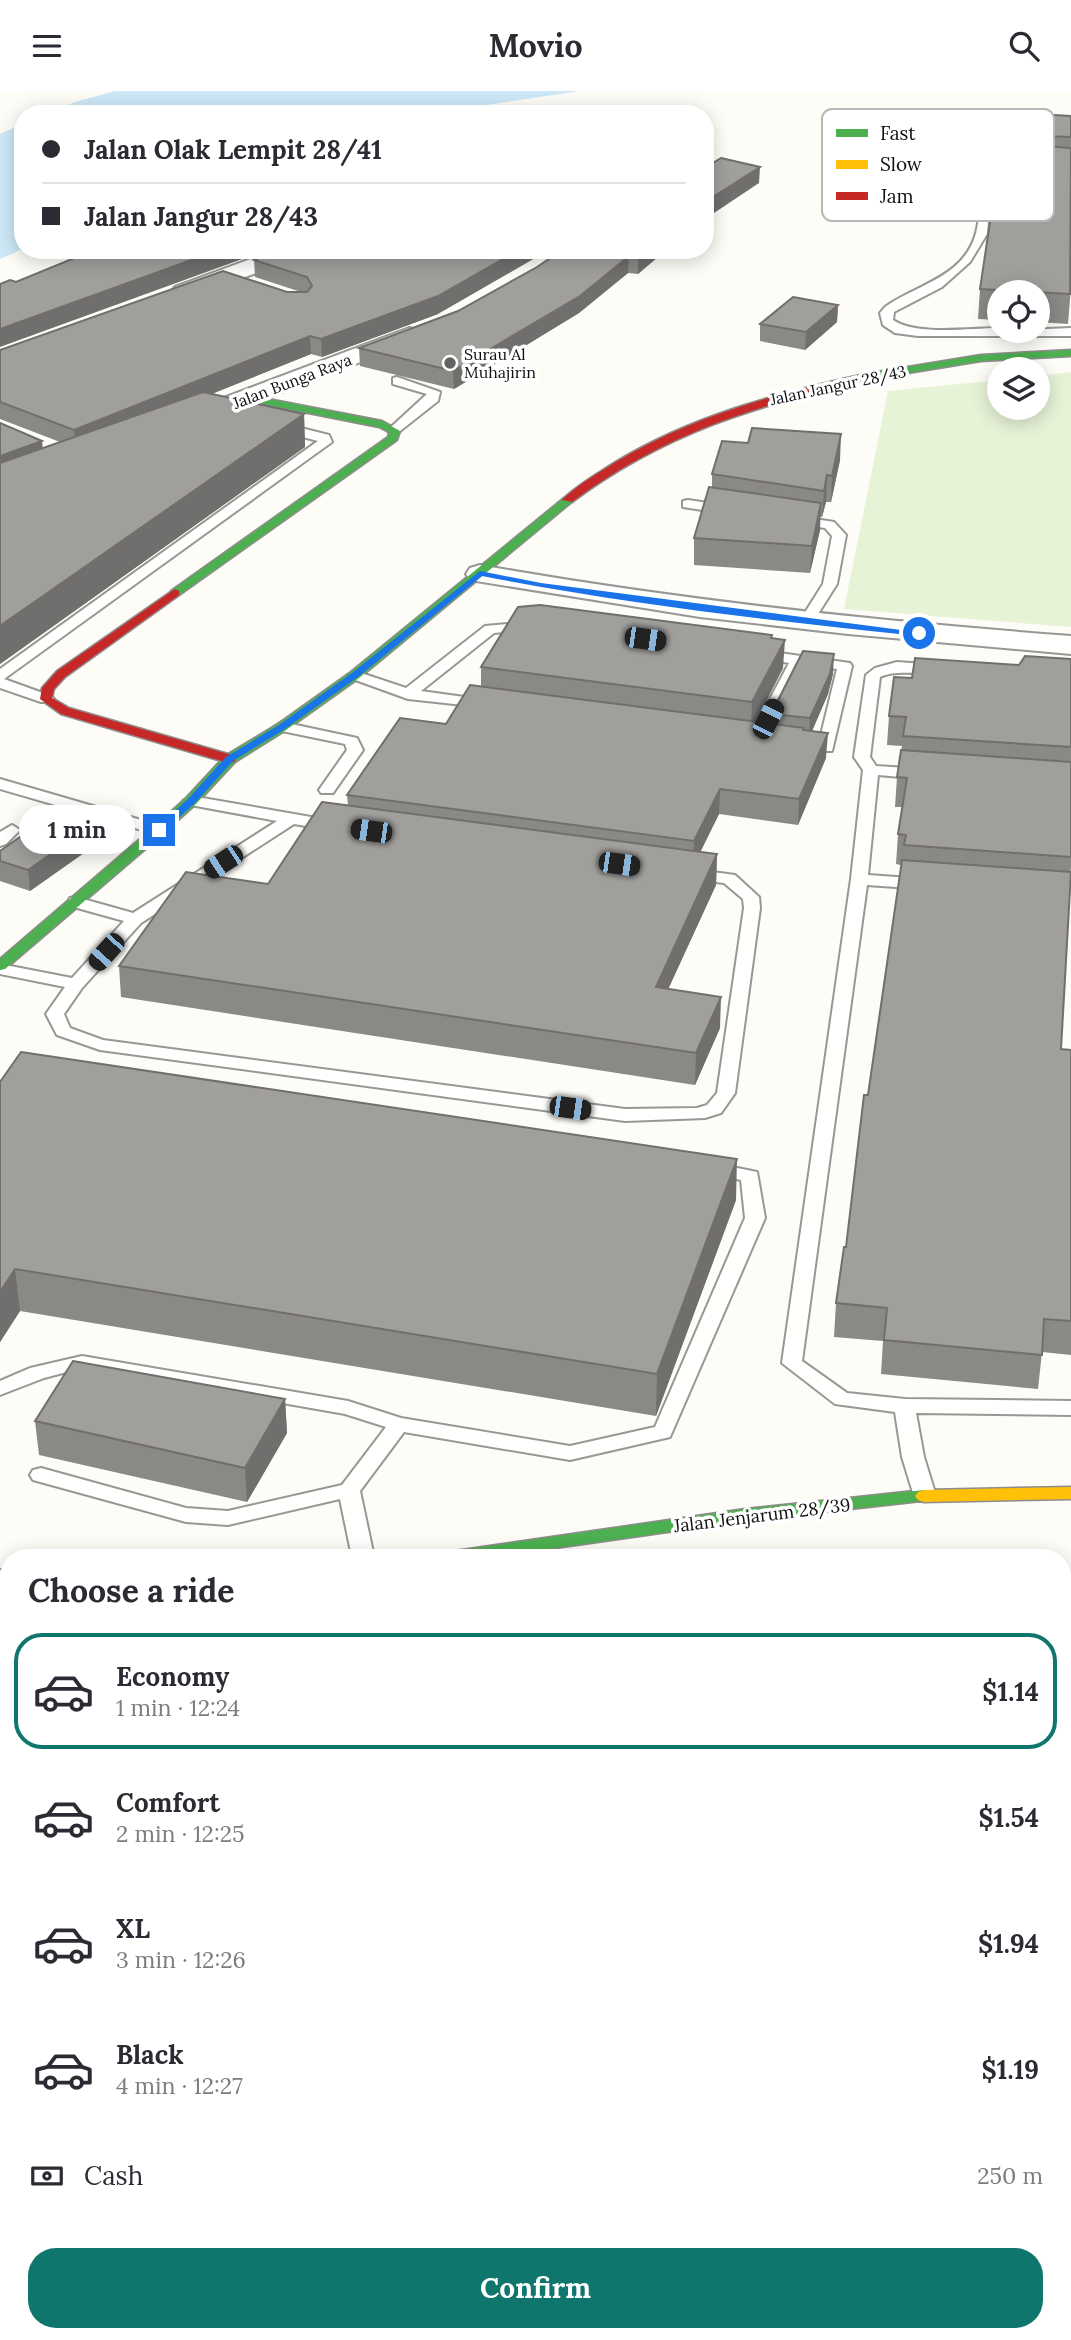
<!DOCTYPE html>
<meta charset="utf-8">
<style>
:root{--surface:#fff;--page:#f2f2f3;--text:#2b2b33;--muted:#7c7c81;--line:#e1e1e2;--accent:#0f766e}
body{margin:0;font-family:Lora,serif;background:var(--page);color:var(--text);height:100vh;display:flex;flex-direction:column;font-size:26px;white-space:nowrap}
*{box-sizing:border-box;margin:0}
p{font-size:23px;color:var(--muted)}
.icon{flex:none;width:38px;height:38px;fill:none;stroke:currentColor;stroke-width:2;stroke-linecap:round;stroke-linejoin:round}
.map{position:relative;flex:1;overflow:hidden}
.side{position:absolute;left:0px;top:1458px;width:1071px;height:793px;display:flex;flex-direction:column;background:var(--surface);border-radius:28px 28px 0 0;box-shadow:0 4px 18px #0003}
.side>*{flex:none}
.top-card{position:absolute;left:14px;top:14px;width:700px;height:154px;border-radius:28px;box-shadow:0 4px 18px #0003;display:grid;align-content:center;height:154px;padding:0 28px;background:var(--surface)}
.buttons{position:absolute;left:987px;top:189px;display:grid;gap:14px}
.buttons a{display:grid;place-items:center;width:63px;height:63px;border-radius:50%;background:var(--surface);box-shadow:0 4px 18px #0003;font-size:35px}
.end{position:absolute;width:32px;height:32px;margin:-16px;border:9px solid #1a73e8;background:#fff;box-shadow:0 0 0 4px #fff}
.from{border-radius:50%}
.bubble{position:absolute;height:49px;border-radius:24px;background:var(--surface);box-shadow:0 4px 18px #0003;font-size:23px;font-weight:700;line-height:49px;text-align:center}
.car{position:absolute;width:21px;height:42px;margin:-21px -10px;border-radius:9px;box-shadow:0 0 5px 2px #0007;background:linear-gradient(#222 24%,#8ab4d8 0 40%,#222 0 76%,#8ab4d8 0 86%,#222 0)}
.top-card b{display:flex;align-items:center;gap:24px;height:66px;font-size:26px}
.top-card b+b{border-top:2px solid var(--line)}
.top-card i{width:18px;height:18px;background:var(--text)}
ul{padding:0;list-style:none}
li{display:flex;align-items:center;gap:21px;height:116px;margin:0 14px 10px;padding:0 14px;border:4px solid transparent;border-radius:28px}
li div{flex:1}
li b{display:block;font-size:26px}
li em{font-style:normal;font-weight:700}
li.active{border-color:var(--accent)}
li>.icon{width:63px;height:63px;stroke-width:1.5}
h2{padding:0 28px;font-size:32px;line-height:84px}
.pay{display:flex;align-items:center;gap:18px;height:77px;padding:0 28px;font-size:26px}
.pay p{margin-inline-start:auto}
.cta{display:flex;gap:14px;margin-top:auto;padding:14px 28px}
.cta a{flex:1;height:80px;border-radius:28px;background:var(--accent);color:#fff;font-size:28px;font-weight:700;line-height:80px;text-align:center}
header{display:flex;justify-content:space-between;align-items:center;height:91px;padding:0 28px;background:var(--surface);font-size:32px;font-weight:700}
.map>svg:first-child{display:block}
</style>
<header><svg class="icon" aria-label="menu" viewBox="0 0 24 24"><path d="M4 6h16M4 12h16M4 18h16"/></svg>Movio<svg class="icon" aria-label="search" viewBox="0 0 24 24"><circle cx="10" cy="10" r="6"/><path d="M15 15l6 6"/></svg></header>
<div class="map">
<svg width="1071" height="2249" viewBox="0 0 1071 2249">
<rect width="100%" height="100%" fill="#fdfcf7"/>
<!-- green -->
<path fill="#e7f3d7" d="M 1071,281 L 1071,536 L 844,518 L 888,300 L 999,289 L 999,317 L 1038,317 L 1038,285 Z"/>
<!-- water -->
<path fill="#cde8f7" d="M 115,0 L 580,0 L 427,23 L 47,23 L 75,11 Z
M 23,33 L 23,158 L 0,168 L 0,43 Z"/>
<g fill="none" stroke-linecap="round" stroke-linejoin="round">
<!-- lane casing -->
<g stroke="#979795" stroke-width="4">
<path id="lane" d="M 1025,73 L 1071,76 L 1071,82 L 1025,79 L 997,81 L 991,94 L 987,143 L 970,171 L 942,196 L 894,221 L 893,229 C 916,245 971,237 999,237 L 999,240 L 1071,237 L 1071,245 L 918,245 L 895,242 L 883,234 L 880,222 L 885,216 C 917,193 967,186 977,138 C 982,116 976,96 989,76 Z
M 397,286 L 440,301 L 438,310 L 395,344 L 388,340 L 390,337 L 427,303 L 393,293 L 393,287 Z
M 281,332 L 329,344 L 332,351 L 4,588 L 51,605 L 54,608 L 51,611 L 41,611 L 0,597 L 0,578 L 318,350 L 276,339 L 274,336 Z
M 688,409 L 728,415 L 735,419 L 728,423 L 683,416 L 683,410 Z
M 796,425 L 834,431 L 846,444 L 837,493 L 811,534 L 806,535 L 799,531 L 823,493 L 832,445 L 825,437 L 791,432 L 789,429 Z
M 531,531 L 538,535 L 536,538 L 494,542 L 421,600 L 486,609 L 494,614 L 491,617 L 408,608 L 350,587 L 348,584 L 355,580 L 406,597 L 485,535 Z
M 758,559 L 850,572 L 852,575 L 832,660 L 808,660 L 800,655 L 808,650 L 819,652 L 837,578 L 803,574 L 765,648 L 762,651 L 752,651 L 749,648 L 789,572 L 753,566 L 751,563 L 753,560 Z
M 897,571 L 939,574 L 946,578 C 935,588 900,576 880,586 L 870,666 L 876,675 L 923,678 L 931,683 L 923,688 L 878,684 L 868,784 L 924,788 L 932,793 L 924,798 L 867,794 L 802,1270 L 847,1302 L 905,1308 L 1071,1310 L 1071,1324 L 916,1322 L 924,1366 L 936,1405 L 933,1410 L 917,1410 L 914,1405 L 902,1366 L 895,1321 L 835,1313 L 782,1272 L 851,788 L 863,679 L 854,666 L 866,584 L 875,577 Z
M 282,631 L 357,647 L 363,659 L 333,702 L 321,702 L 319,699 L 347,659 L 345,653 L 277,639 L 274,636 Z
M 0,688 L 165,736 L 167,739 L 159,744 L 0,698 Z
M 191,705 L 334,730 L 342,735 L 334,740 L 294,733 L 141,832 L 82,897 L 64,923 L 70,937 L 103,949 L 625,1018 L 697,1017 L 707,1014 L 717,1002 L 744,817 L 743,808 L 724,792 L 684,787 L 682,783 L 684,779 L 690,778 L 735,784 L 759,806 L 760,817 L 735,1002 L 721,1022 L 705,1027 L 625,1030 L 100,959 L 57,944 L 46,923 L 65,896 L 0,883 L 0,873 L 72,887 L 124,830 L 70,815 L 68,811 L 70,807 L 76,806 L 133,822 L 277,730 L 185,713 L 183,710 Z
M 12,734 L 20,739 L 6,753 L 0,755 L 0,741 Z
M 713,1072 L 757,1081 L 765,1127 L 670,1346 L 570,1369 L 404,1341 L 360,1400 L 374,1466 L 352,1466 L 340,1408 L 228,1434 L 186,1431 L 33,1389 L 30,1384 L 33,1379 L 41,1377 L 186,1417 L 228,1420 L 342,1394 L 386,1336 L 345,1323 L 82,1277 L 44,1287 L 0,1304 L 0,1290 L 30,1277 L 82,1265 L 348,1310 L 401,1327 L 570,1355 L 655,1336 L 745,1127 L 741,1089 L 706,1082 L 704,1078 L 706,1074 Z
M 0,1479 L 9,1481 L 9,1496 L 0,1494 Z
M 1062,1847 L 1071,1848 L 1071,1868 L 1062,1867 Z
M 1062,1911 L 1071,1912 L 1071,1932 L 1062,1931 Z
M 9,2201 L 9,2242 L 13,2242 L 10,2247 L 0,2249 L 0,2204 Z
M 149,2242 L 177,2242 L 174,2249 L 146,2249 Z"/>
</g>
<!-- street casing -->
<g stroke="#979795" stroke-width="4">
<path id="street" d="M 275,159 L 308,159 L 305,164 L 191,206 L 183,208 L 175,206 L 171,201 L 175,196 Z
M 409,237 L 418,239 L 421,244 L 418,249 L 220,325 L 211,328 L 202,325 L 198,320 L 202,315 Z
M 480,474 C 676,509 873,530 1071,545 L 1071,563 L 848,543 L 700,526 L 470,489 L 466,483 L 470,477 Z
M 9,1591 L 9,1625 L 0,1627 L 0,1593 Z
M 1062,1660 L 1071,1660 L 1071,1694 L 1062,1694 Z
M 9,1945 L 9,1987 L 0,1989 L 0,1948 Z"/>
</g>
<!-- fast casing -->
<g stroke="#8e8d8b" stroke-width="3">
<path id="fast" d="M 1071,259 L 1071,265 L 981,270 L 865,289 L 860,286 L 865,283 L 981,264 Z
M 247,304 L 382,330 L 400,340 L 397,349 L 179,504 L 171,504 L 171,500 L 388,346 L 389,341 L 379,336 L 243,309 L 243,305 Z
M 564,407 L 574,409 L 359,587 L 286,639 L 235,671 L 196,713 L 164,742 L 5,878 L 0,879 L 0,868 L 154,736 L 186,707 L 225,665 L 278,633 L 351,581 Z
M 924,1399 L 930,1401 L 933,1405 L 930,1409 L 745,1430 L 493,1466 L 446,1466 L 449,1462 L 455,1460 L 745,1418 Z
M 1062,1562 L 1071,1562 L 1071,1574 L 1062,1574 Z
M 9,1725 L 9,1740 L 0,1742 L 0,1728 Z
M 9,1795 L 9,1811 L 0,1814 L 0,1797 Z"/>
</g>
<!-- slow casing -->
<g stroke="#8e8d8b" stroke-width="3">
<path id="slow" d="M 1071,1396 L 1071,1408 L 924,1411 L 918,1409 L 915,1405 L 918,1401 L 924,1399 Z
M 1062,1505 L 1071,1505 L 1071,1517 L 1062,1517 Z"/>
</g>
<!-- jam casing -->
<g stroke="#8e8d8b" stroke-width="3">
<path id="jam" d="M 865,283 L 870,286 L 869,288 C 756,315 666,341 572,411 L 562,409 C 577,394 597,383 614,372 C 691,325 778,302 865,283 Z
M 175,498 L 179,500 L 179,504 L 65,586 L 54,598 L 52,607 L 69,617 L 235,665 L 235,671 L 225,671 L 61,623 L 40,608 L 42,597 L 57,580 Z"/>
</g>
<!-- lane -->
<use href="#lane" fill="#fffffe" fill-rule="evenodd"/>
<!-- street -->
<use href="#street" fill="#fffffe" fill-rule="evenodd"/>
<!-- fast -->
<use href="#fast" fill="#4caf50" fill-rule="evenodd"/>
<!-- slow -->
<use href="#slow" fill="#ffc107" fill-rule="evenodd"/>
<!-- jam -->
<use href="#jam" fill="#c62828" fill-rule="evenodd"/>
</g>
<!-- wall -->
<path fill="#8a8986" d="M 1071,25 L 1071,196 L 1068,233 L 1038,231 L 1038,201 L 999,201 L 999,229 L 978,228 L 980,198 L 1016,55 L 1017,44 Z
M 562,159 L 666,159 L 638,183 L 628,182 L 579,222 L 454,298 L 360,275 L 359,257 L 458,220 L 537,176 Z
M 254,169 L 438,223 L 322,266 L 311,263 L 212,303 L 304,323 L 305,356 L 0,573 L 0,332 L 43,357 L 60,351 L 0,328 L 0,259 L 287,201 L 301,201 L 255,186 Z
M 838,214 L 837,231 L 805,259 L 760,250 L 760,233 Z
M 840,369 L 831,411 L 826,411 L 822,426 L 820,426 L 820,439 L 810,482 L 694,474 L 694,447 L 712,396 L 712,383 Z
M 772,544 L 772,547 L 783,577 L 756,631 L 771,632 L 771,623 L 833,583 L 828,603 L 812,640 L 826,667 L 798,734 L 719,723 L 700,761 L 717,763 L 716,794 L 668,898 L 720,937 L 695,994 L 121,906 L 119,875 L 268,793 L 348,714 L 347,704 L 446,633 L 481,596 L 481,576 Z
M 1071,568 L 1071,775 L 1061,958 L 1071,959 L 1071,1264 L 1042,1261 L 1038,1298 L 881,1283 L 883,1250 L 834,1246 L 836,1212 L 846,1156 L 901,774 L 896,773 L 898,743 L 902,716 L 895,716 L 897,686 L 902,655 L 887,654 L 889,625 L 912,587 Z
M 91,757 L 30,800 L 0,790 L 0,760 Z
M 0,991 L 736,1109 L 656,1325 L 20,1220 L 0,1251 Z
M 285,1308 L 287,1342 L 247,1411 L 39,1364 L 35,1330 Z"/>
<!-- shaded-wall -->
<path fill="#716f6d" d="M 760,76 L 759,92 L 705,128 L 705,111 Z
M 219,159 L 267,159 L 0,256 L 0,238 Z
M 519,159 L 549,159 L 438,223 L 322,266 L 321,248 Z
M 646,159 L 666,159 L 638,183 L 638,166 Z
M 629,165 L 628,182 L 579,222 L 454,298 L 453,280 Z
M 838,214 L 837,231 L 805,259 L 806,241 Z
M 310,245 L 311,263 L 76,357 L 74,339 Z
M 304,323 L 305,356 L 0,573 L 0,535 Z
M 841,343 L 840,369 L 831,411 L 832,385 Z
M 42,350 L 44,369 L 1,384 L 0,365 Z
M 827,384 L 826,411 L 822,426 L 824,400 Z
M 821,412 L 820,439 L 810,482 L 812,455 Z
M 785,549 L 783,577 L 751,640 L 752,611 Z
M 834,563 L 833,583 L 828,603 L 809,647 L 810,627 Z
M 828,642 L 826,667 L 798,734 L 799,708 Z
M 720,698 L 719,723 L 693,776 L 694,750 Z
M 89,736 L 91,757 L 30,800 L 28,779 Z
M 717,763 L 716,794 L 655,927 L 656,896 Z
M 721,906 L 720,937 L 695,994 L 696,962 Z
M 737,1068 L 736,1109 L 656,1325 L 657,1283 Z
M 15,1178 L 20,1220 L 0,1251 L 0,1201 Z
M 285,1308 L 287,1342 L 247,1411 L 245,1377 Z"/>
<!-- building -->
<path fill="#a19f9c" stroke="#716f6d" stroke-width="2" d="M 1020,22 L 1071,25 L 1071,46 L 1017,44 Z
M 1027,54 L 1071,57 L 1070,203 L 980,198 L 1001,57 L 1015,57 L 1016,55 Z
M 721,67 L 760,76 L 705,111 L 705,77 Z
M 94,159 L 219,159 L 0,238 L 0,193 L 10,189 L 16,191 Z
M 279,159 L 519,159 L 438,205 L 321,248 L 310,245 L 74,339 L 0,311 L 0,259 L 223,180 L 287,201 L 307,201 L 312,195 L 307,186 L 254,169 Z
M 562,159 L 646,159 L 638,166 L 629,165 L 580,205 L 453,280 L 359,257 L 458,220 L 537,176 Z
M 793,206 L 838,214 L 806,241 L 760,233 Z
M 203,301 L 304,323 L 0,535 L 0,372 Z
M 0,332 L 42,350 L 0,365 Z
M 752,337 L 841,343 L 832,385 L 827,384 L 824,400 L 712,383 L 722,350 L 748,352 Z
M 709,396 L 821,412 L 812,455 L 694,447 Z
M 540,514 L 772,544 L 771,547 L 785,549 L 752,611 L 481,576 L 518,516 Z
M 803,560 L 834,563 L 830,583 L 810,627 L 771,623 Z
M 1025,565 L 1071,568 L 1071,656 L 903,645 L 906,626 L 889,625 L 894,586 L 912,587 L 915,567 L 1019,574 Z
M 470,594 L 804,637 L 803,639 L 828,642 L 799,708 L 720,698 L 694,750 L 347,704 L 400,627 L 446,633 Z
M 901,659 L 1071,671 L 1071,766 L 904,754 L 906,744 L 898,743 L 907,687 L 897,686 Z
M 322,711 L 717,763 L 656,896 L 721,906 L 696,962 L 119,875 L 186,781 L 268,793 Z
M 51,724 L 89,736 L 28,779 L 0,770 L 0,760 Z
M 902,769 L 1071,781 L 1061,958 L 1071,959 L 1071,1230 L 1044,1228 L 1042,1264 L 884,1249 L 887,1217 L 836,1212 L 844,1156 L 846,1156 L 864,1004 L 868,1004 Z
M 21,961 L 737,1068 L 657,1283 L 15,1178 L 0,1201 L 0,991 Z
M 73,1270 L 285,1308 L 245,1377 L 35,1330 Z
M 1062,1936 L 1071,1937 L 1071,2249 L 909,2249 L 909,2242 L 1062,2242 Z
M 287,2242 L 460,2242 L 509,2249 L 285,2249 Z"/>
<!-- route -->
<path fill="#1a73e8" d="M 480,480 L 541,492 L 924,542 L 919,545 C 773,530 626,513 482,485 L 358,586 L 285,638 L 233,670 L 195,712 L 163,741 L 156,741 L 156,737 L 188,708 L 226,666 L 279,634 L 352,582 Z"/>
<!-- markers -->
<circle fill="#646362" stroke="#fff" stroke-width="2.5" cx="450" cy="272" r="7"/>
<g text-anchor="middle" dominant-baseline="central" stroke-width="7" stroke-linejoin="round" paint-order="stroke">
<!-- far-poi labels -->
<g font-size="16" fill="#111" stroke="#fff" text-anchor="start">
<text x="464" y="263">Surau Al<tspan x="464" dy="18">Muhajirin</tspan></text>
</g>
<!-- far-street labels -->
<g font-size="16" fill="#111" stroke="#fff">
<text transform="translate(292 290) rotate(-21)">Jalan Bunga Raya</text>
<text transform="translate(838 294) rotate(-12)">Jalan Jangur 28/43</text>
</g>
<!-- street labels -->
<g font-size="18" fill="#111" stroke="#fff">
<text transform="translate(762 1424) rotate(-7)">Jalan Jenjarum 28/39</text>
</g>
</g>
<!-- legend -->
<rect x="822" y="18" width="232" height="112" rx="10" fill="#fff" stroke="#b8b8b8" stroke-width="2"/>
<rect x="836" y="38" width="32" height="8" fill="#4caf50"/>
<rect x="836" y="69" width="32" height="9" fill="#ffc107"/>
<rect x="836" y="101" width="32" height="8" fill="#c62828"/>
<g font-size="19" fill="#111">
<text x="880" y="49">Fast</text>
<text x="880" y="80">Slow</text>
<text x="880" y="112">Jam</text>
</g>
</svg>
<div class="buttons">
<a><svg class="icon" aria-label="locate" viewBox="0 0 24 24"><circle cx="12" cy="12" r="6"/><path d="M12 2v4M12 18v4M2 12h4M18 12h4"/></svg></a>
<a><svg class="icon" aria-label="layers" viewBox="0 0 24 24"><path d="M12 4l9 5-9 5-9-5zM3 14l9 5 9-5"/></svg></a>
</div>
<i class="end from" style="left:919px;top:542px"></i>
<i class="end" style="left:159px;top:739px"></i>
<div class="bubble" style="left:19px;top:714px;width:116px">1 min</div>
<i class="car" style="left:645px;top:548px;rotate:98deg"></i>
<i class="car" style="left:768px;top:628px;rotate:27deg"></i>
<i class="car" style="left:371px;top:740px;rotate:278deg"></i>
<i class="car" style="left:223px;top:771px;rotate:237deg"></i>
<i class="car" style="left:619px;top:773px;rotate:98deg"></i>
<i class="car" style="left:106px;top:861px;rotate:222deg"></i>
<i class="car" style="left:570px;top:1017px;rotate:98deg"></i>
<div class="top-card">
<b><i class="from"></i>Jalan Olak Lempit 28/41</b>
<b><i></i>Jalan Jangur 28/43</b>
</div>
<section class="side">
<h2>Choose a ride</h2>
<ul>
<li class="active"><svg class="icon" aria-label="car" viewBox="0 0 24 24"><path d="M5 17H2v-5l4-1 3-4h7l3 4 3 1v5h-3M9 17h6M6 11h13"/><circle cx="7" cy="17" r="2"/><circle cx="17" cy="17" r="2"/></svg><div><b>Economy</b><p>1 min · 12:24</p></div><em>$1.14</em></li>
<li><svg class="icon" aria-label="car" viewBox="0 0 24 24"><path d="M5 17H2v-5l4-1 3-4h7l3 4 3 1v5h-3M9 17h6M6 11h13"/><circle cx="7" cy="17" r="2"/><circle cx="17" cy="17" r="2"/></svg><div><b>Comfort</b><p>2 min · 12:25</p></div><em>$1.54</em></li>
<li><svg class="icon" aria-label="car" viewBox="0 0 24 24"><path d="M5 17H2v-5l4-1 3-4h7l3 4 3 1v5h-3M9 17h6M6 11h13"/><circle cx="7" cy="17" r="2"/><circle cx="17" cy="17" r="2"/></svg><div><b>XL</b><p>3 min · 12:26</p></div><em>$1.94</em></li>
<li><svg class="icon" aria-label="car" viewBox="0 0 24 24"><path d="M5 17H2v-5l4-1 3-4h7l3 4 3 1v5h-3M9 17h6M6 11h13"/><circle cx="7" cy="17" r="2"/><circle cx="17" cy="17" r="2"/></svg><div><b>Black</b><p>4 min · 12:27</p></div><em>$1.19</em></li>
</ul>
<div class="pay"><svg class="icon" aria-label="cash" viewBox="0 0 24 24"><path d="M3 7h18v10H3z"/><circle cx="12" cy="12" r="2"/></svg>Cash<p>250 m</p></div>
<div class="cta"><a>Confirm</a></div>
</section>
</div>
